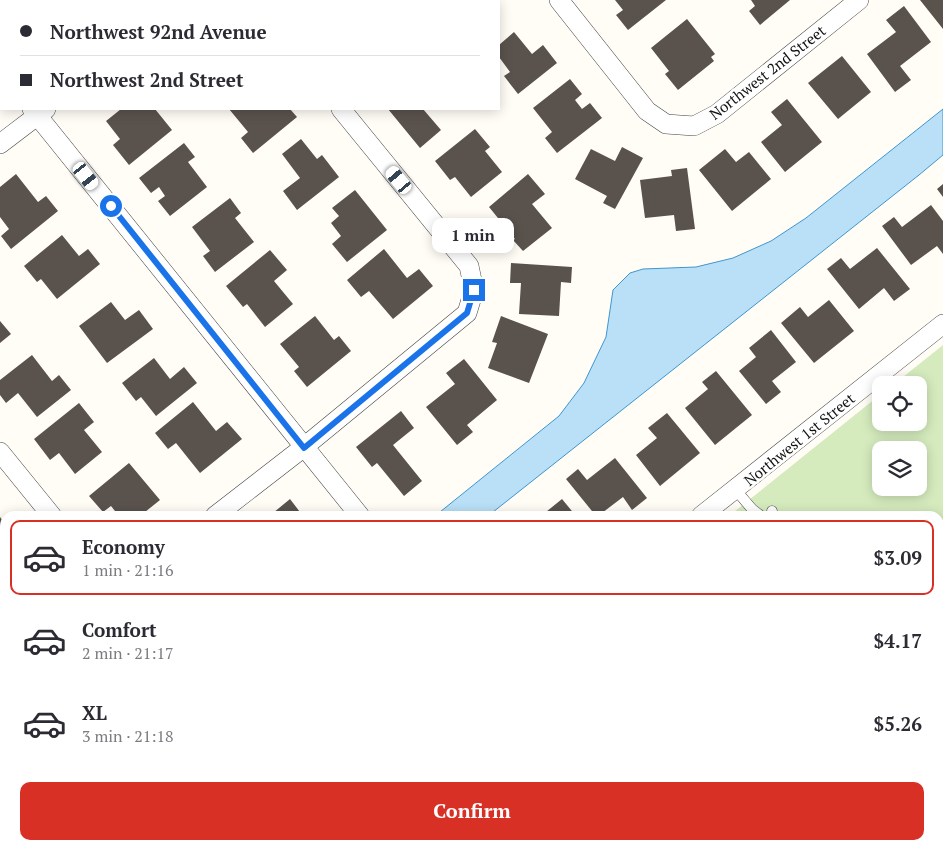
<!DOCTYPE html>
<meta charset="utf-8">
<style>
:root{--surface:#fff;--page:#f2f2f3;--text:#2b2b33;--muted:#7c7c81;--line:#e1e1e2;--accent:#d93025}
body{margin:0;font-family:"PT Serif",serif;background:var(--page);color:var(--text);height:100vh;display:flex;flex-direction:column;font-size:19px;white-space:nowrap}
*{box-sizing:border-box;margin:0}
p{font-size:16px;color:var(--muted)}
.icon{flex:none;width:28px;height:28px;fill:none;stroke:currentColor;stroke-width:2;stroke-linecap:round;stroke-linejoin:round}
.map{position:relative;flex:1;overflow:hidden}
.side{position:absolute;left:0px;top:511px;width:944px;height:339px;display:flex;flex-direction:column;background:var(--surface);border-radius:15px 15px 0 0;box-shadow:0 2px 12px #0003}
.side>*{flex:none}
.top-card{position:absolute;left:0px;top:0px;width:500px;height:110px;box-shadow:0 2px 12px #0003;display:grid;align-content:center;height:110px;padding:0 20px;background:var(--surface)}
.buttons{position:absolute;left:872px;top:376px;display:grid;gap:10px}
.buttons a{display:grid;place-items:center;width:55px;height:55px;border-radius:10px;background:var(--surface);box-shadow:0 2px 12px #0003;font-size:25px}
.end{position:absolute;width:22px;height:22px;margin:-11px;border:6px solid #1a73e8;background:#fff;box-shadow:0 0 0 2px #fff}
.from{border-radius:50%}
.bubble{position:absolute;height:35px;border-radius:10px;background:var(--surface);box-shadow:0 2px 12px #0003;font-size:16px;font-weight:700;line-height:35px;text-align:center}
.car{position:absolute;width:15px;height:30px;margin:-15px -8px;border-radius:6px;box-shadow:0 0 4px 1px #0007;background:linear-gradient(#fff 24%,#345 0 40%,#fff 0 76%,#345 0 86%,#fff 0)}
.top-card b{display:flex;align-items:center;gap:18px;height:48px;font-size:19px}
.top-card b+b{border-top:1px solid var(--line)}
.top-card i{width:12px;height:12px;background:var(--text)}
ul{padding:9px 0 0;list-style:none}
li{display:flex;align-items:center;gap:15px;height:75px;margin:0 10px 8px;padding:0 10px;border:2px solid transparent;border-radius:10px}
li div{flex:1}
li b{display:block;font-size:19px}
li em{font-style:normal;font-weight:700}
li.current{border-color:var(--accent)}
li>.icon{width:45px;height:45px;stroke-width:1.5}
.button{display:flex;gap:10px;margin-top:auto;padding:10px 20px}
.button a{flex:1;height:58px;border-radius:10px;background:var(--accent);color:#fff;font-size:20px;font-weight:700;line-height:58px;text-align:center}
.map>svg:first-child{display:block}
</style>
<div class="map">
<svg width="943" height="849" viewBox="0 0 943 849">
<rect width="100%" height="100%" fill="#fffdf5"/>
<!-- green -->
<path fill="#d5ebbd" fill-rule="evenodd" d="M 943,345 L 943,849 L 345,849 L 347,845 L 939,845 L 939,516 L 729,516 L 881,394 L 881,422 L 919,422 L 919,385 L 893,385 ZM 881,450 L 919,450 L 919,488 L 881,488 Z"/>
<!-- water -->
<path fill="#b9e0f7" stroke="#3f96cf" d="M 943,109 L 943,155 L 919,175 L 488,516 L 435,516 L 559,416 L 584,383 L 606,337 L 613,290 L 630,273 L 643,269 L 696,267 L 733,258 L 771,241 L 806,218 Z
M 0,683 L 5,687 L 5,845 L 122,845 L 125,849 L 0,849 Z"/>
<!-- building -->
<path fill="#5a524d" d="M 615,0 L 666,0 L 628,30 L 616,15 L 623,10 Z
M 751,0 L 790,0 L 760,25 L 749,11 L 755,6 Z
M 920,0 L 943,0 L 943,29 Z
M 904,6 L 931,42 L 900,66 L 911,80 L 895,92 L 867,54 L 896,32 L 886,20 Z
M 687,19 L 715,54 L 711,57 L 714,61 L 678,90 L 665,74 L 669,71 L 651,48 Z
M 514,32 L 532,54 L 543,45 L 557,63 L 518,94 L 504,76 L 510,72 L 499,57 L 499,45 Z
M 842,56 L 871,92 L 838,119 L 808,83 Z
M 570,79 L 582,94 L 575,100 L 582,109 L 590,103 L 602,118 L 557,153 L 545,138 L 552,132 L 533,108 Z
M 787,99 L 822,142 L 785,172 L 761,142 L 782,125 L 771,112 Z
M 121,109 L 155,109 L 172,130 L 129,165 L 113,145 L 120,139 L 106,121 Z
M 229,109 L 290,109 L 297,117 L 253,153 L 241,138 L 248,132 Z
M 388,109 L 423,109 L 441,130 L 420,148 Z
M 475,129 L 490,147 L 485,151 L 502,172 L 471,197 L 455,177 L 450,180 L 435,161 Z
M 301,139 L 317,159 L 322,155 L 339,177 L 297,210 L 283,191 L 300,178 L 282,154 Z
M 184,143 L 195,157 L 188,162 L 207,187 L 170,216 L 158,201 L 165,196 L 159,187 L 151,193 L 139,178 Z
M 622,147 L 643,158 L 615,209 L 603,203 L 607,196 L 575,179 L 591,149 L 615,161 Z
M 725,149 L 736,162 L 749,152 L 771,179 L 732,211 L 699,170 Z
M 687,168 L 695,229 L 676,231 L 674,215 L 645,218 L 640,180 L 672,176 L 671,170 Z
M 16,174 L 38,202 L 46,196 L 58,211 L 11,249 L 1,236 L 9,229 L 0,217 L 0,187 Z
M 528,174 L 545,194 L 532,204 L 552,228 L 523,251 L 513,240 L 515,239 L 489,207 Z
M 943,184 L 943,197 L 937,189 Z
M 355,190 L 387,230 L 347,262 L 332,244 L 341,236 L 331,223 L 339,216 L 332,208 Z
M 230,198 L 241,213 L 235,218 L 254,242 L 215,272 L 203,256 L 210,251 L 192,227 Z
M 931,205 L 943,221 L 943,254 L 937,246 L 911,265 L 882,226 L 894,217 L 902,227 Z
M 62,235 L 79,256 L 88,249 L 100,264 L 57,299 L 41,279 L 37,282 L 24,266 Z
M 877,248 L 910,289 L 894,301 L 884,288 L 859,309 L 827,269 L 841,258 L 850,269 Z
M 384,249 L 407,278 L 419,269 L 433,286 L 393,319 L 369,291 L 361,297 L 347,280 Z
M 270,250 L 287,270 L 274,281 L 293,304 L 265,327 L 247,304 L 243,307 L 226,286 Z
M 511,263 L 572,267 L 571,283 L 561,282 L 559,316 L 519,314 L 521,283 L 510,283 Z
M 829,300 L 854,331 L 814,363 L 781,323 L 800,307 L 808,317 Z
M 111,302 L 125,320 L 139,310 L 153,329 L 107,363 L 79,326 Z
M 315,316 L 334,340 L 339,336 L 351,351 L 307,387 L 294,371 L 299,367 L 280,344 Z
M 501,316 L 548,334 L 529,383 L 488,368 L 497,343 L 492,342 Z
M 0,321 L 11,334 L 0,343 Z
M 771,330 L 796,362 L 772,381 L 781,392 L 766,404 L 739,371 L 756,357 L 749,348 Z
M 32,355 L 52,381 L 59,375 L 71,390 L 37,417 L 18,393 L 6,403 L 0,395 L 0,380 Z
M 154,358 L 170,379 L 184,367 L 197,383 L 156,416 L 141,397 L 136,401 L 122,383 Z
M 464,359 L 497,400 L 467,425 L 473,432 L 457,445 L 426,407 L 455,384 L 446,373 Z
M 716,371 L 752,415 L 715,445 L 685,408 L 708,389 L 702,382 Z
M 193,402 L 216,431 L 227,422 L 242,439 L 200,473 L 176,443 L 168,449 L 155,433 Z
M 79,403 L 94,422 L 84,430 L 102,452 L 75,474 L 59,453 L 50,460 L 34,439 Z
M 401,411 L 414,428 L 393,445 L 422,481 L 404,496 L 377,463 L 372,467 L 356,447 Z
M 667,413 L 700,453 L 660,486 L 636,455 L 657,438 L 648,428 Z
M 615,458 L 647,498 L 632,510 L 623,497 L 598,516 L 596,516 L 566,479 L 578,469 L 587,480 Z
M 129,463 L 160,500 L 140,516 L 119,516 L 111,506 L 103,512 L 89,496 Z
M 290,499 L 303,516 L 275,516 L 273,513 Z
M 562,499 L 576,516 L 541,516 Z
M 0,517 L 5,524 L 5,528 L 0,531 Z
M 5,549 L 5,609 L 0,613 L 0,553 Z"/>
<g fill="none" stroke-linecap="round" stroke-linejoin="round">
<!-- service casing -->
<g stroke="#444" stroke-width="11">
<path id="service" d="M 735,489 L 752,509 L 761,516
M 772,516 L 772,511"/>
</g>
<!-- minor casing -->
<g stroke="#444" stroke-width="20">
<path id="minor" d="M 248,0 L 250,1
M 559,0 L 647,111 L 666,124 L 694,126 L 717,114 L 859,0
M 157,1 L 158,0
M 0,69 L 1,71
M 32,109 L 360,516
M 0,144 L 46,109
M 0,452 L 52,516
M 215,516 L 304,447 L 467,313 L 474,290 L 469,266 L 341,109
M 701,516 L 943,324"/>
</g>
<!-- path -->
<path stroke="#333" stroke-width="3" stroke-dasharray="5 2.5" stroke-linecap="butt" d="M 920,516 L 922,516
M 939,538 L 943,544
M 939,579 L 943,576"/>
<!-- service -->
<use href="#service" stroke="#fff" stroke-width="10"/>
<!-- minor -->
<use href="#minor" stroke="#fff" stroke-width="19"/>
</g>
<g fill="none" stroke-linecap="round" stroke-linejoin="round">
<!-- route -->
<path stroke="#1a73e8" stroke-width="6" d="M 111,206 L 304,448 L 467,313 L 474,290"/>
</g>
<g text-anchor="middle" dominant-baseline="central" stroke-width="5" stroke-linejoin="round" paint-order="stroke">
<!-- street labels -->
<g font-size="15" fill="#111" stroke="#fff">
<text transform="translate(767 72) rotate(-38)">Northwest 2nd Street</text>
<text transform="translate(799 439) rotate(-39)">Northwest 1st Street</text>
</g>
</g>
</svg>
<div class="buttons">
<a><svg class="icon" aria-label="locate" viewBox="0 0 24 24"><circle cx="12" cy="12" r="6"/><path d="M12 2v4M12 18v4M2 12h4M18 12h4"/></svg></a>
<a><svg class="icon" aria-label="layers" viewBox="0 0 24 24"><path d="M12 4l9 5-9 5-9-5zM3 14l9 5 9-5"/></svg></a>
</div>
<i class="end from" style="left:111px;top:206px"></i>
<i class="end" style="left:474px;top:290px"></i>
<div class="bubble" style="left:432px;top:218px;width:82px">1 min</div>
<i class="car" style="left:86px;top:176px;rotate:141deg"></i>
<i class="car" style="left:399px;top:180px;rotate:320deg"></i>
<div class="top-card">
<b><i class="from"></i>Northwest 92nd Avenue</b>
<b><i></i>Northwest 2nd Street</b>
</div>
<section class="side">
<ul>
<li class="current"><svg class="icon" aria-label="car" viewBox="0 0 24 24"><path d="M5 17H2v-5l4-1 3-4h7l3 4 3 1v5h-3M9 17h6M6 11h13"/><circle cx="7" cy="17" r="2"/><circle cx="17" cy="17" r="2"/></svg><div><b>Economy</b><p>1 min · 21:16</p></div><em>$3.09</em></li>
<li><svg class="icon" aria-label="car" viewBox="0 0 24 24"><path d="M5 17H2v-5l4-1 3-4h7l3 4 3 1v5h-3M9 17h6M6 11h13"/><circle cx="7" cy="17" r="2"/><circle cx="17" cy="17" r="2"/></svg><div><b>Comfort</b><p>2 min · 21:17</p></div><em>$4.17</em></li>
<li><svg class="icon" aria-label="car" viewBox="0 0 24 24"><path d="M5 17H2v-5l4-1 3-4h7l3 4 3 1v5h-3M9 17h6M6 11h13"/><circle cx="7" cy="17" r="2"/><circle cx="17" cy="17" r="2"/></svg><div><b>XL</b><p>3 min · 21:18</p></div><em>$5.26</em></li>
</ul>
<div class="button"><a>Confirm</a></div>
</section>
</div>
